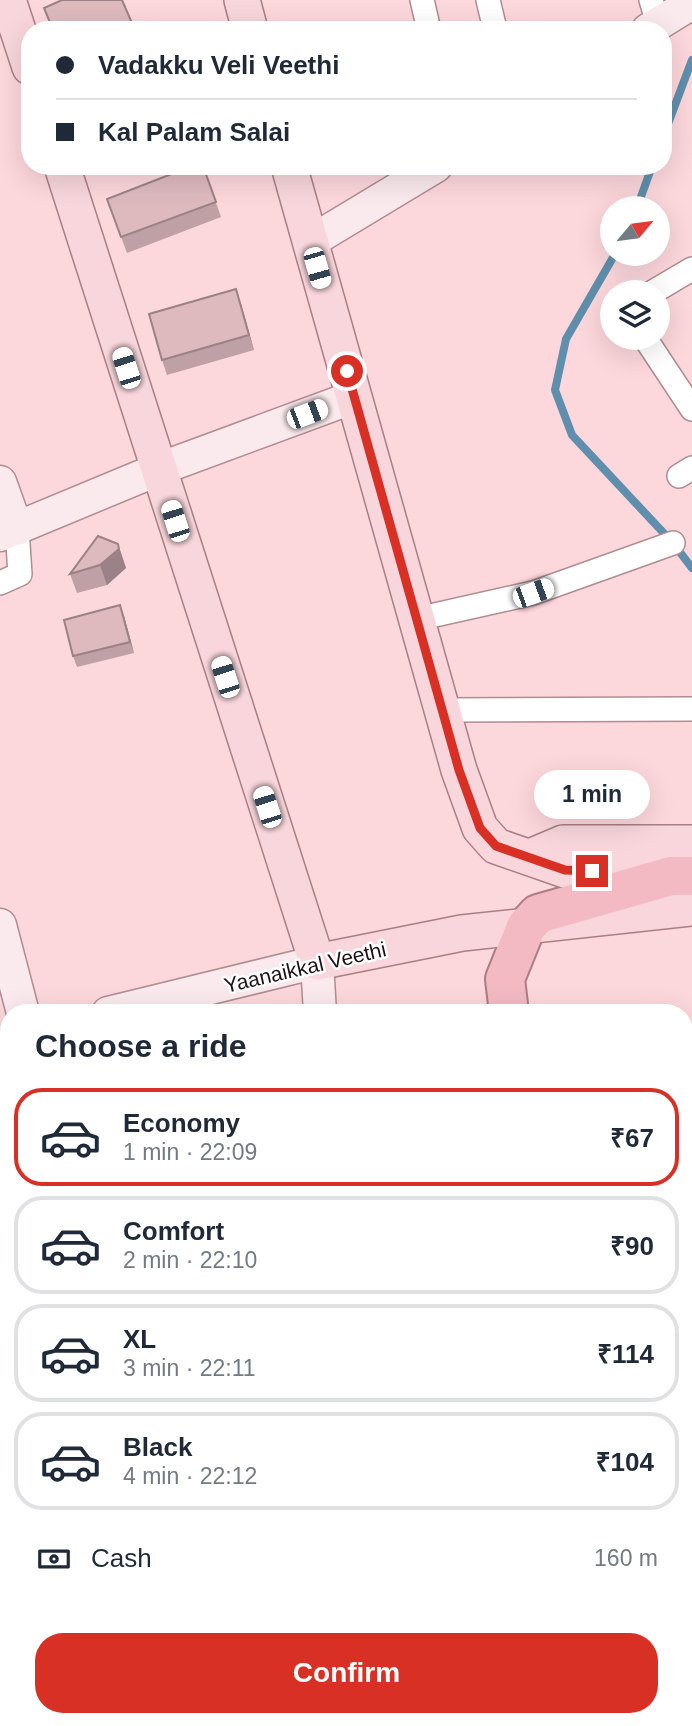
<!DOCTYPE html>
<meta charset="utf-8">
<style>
:root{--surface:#fff;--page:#f2f2f3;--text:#1f2937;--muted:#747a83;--line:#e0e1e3;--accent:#d93025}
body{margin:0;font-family:Helvetica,sans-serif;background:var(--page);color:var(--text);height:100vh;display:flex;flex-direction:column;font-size:26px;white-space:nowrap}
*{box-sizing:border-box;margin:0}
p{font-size:23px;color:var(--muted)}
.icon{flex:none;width:38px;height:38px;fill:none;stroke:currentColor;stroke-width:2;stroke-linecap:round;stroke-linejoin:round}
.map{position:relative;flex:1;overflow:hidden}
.drawer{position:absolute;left:0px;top:1004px;width:693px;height:723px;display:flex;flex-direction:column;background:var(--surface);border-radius:28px 28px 0 0;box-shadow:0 7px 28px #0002}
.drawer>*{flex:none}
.banner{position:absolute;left:21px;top:21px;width:651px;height:154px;border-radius:28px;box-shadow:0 7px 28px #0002;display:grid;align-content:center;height:154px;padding:0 35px;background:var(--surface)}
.needle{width:46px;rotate:61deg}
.buttons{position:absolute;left:600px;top:196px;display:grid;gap:14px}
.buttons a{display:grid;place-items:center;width:70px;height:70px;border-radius:50%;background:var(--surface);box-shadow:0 7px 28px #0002;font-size:35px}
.end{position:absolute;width:32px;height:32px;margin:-16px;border:9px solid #d93025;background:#fff;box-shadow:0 0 0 4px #fff}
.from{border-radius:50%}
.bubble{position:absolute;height:49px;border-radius:24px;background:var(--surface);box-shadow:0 7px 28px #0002;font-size:23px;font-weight:600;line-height:49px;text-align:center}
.car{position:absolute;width:21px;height:42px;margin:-21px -10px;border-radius:9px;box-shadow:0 0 5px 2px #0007;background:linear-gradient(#fff 24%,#345 0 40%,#fff 0 76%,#345 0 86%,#fff 0)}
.banner b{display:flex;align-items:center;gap:24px;height:66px;font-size:26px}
.banner b+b{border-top:2px solid var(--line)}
.banner i{width:18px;height:18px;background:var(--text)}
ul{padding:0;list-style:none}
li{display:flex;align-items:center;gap:21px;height:98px;margin:0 14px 10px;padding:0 21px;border:4px solid var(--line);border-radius:28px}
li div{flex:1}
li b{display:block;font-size:26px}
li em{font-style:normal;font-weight:600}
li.active{border-color:var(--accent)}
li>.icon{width:63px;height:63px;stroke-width:1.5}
h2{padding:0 35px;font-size:32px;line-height:84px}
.pay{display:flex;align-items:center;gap:18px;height:77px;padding:0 35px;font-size:26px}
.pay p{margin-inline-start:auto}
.action{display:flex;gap:14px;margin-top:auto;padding:14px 35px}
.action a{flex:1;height:80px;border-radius:28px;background:var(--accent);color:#fff;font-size:28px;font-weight:600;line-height:80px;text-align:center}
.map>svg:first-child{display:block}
</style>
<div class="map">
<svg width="692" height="1726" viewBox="0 0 692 1726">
<rect width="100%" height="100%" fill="#fcd7dc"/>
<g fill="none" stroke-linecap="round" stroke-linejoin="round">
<!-- stream -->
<path stroke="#5f8fac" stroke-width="8" d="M 663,137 L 692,60
M 637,208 L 652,166
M 615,254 L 566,339 L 555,390 L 572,435 L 673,543 L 692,568"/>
<!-- street casing -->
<g stroke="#af8d92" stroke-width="26">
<path id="street" d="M 422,0 L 429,30
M 488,0 L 494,25 L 497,30
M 651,0 L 658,23
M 653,292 L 692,269
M 645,338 L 692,409
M 679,476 L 692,468
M 0,583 L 20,574 L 17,529
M 417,619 L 533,593 L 673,543
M 442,710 L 692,709
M 684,1347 L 692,1347
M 0,1380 L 9,1372
M 0,1480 L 9,1472
M 684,1556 L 692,1559"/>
</g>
<!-- secondary casing -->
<g stroke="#af8d92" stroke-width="35">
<path id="secondary" d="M 648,30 L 692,3
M 310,242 L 436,166
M 0,482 L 17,529
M 0,535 L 159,469 L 354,397
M 0,925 L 23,1013
M 108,1013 L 317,962 L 320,1013
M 0,1049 L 9,1044
M 2,1726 L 10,1718"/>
</g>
<!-- primary casing -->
<g stroke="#a87f85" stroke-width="38">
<path id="primary" d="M 8,0 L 30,67
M 242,0 L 250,30
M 62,166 L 317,962 L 462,933 L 692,908
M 289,166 L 459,770 L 480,828 L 496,846 L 565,870 L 661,875
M 530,857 L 563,843 L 692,843"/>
</g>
<!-- highway casing -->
<g stroke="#a87f85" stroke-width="42">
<path id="highway" d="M 509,1013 L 505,979 L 526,927 L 538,914 L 671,876 L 692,876
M 684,1378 L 692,1383
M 275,1726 L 282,1718"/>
</g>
<!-- street -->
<use href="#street" stroke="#fff" stroke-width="23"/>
<!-- secondary -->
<use href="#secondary" stroke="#fbeaed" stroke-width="32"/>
<!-- primary -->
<use href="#primary" stroke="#f8d6db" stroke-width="35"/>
<!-- highway -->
<use href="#highway" stroke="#f3bac3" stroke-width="38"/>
</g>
<!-- wall -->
<path fill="#bfa0a4" d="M 122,0 L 134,30 L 52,30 L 44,8 Z
M 203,166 L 221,217 L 127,253 L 107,199 Z
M 241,304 L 254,350 L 167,375 L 162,360 Z
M 118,544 L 126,568 L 107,585 L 77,593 L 70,574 Z
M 124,616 L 134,653 L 77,667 L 73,656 Z"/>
<!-- shaded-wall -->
<path fill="#9b8286" d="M 236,289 L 241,304 L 254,350 L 249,335 Z
M 118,544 L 126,568 L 107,585 L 100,565 Z
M 120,605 L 124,616 L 134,653 L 130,642 Z"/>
<!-- building -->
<path fill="#debabf" stroke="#9b8286" stroke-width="2" d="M 62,0 L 122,0 L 132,23 L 115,30 L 53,30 L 44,8 Z
M 192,166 L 203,166 L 216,202 L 121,237 L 107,199 Z
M 236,289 L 249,335 L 162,360 L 149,314 Z
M 98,536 L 118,544 L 119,549 L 100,565 L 70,574 Z
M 120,605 L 130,642 L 73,656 L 64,620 Z"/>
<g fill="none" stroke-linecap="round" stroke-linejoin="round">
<!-- route -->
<path stroke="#d93025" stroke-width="9" d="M 347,371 L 459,770 L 480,828 L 496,846 L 565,870 L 592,871"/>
</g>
<g text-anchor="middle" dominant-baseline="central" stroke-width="5" stroke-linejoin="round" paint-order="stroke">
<!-- street labels -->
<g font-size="21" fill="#1d1113" stroke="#fff">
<text transform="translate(305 967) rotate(-13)">Yaanaikkal Veethi</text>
</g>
</g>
</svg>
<div class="buttons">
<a><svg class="needle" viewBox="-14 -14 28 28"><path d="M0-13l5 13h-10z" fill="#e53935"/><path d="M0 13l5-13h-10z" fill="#747a83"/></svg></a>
<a><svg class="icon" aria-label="layers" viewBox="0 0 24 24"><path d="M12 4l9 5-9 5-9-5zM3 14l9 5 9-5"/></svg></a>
</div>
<i class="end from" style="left:347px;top:371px"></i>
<i class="end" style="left:592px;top:871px"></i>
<div class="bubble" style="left:534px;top:770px;width:116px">1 min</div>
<i class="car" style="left:317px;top:268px;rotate:164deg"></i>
<i class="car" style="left:126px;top:368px;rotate:342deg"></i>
<i class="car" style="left:307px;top:414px;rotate:69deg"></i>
<i class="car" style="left:175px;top:521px;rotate:342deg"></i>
<i class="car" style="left:533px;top:593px;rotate:70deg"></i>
<i class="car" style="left:225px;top:677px;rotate:342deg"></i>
<i class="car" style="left:267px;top:807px;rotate:342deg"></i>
<div class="banner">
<b><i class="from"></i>Vadakku Veli Veethi</b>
<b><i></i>Kal Palam Salai</b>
</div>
<section class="drawer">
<h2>Choose a ride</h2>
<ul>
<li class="active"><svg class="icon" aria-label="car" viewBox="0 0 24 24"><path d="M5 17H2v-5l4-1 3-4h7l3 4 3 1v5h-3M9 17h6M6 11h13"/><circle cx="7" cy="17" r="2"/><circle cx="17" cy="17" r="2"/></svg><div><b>Economy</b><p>1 min · 22:09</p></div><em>₹67</em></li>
<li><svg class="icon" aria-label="car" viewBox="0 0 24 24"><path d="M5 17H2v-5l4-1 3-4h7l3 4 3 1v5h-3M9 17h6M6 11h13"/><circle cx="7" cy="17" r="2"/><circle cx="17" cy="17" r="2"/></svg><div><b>Comfort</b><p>2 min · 22:10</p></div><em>₹90</em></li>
<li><svg class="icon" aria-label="car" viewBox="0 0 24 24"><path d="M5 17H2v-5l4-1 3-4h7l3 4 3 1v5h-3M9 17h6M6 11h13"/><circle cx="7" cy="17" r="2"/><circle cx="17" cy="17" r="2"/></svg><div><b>XL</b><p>3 min · 22:11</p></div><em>₹114</em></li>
<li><svg class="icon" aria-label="car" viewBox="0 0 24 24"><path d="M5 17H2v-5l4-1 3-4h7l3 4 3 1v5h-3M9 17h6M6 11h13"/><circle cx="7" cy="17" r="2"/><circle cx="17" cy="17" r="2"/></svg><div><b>Black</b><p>4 min · 22:12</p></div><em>₹104</em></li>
</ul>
<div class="pay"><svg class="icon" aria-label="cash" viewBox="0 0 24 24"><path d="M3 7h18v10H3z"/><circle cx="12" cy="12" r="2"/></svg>Cash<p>160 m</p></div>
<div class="action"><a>Confirm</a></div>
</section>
</div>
